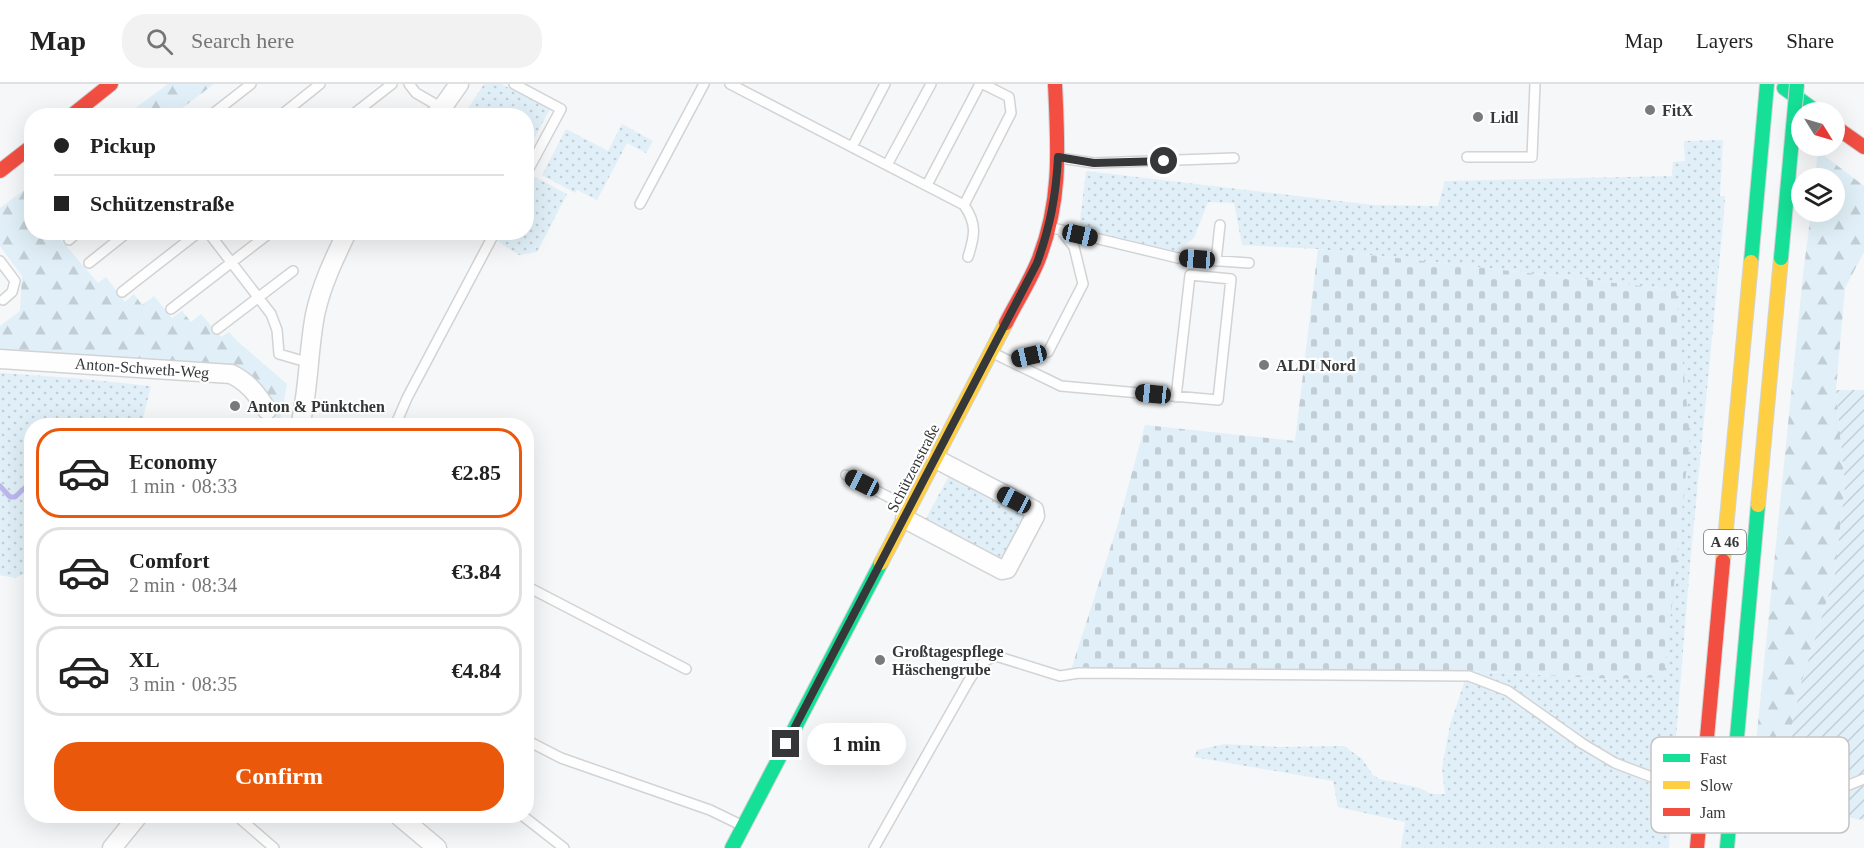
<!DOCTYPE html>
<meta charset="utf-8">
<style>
:root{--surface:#fff;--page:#f2f2f2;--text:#222;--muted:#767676;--line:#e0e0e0;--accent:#ea580c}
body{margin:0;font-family:"Times New Roman",serif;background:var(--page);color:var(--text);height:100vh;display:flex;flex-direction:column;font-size:22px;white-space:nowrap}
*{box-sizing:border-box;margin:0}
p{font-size:20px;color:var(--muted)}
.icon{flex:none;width:33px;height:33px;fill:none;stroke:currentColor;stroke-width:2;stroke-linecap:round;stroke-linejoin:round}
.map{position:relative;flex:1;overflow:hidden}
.details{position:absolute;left:24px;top:334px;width:510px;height:405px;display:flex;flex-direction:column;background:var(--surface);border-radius:24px;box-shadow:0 6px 24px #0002}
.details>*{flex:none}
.guide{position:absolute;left:24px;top:24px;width:510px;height:132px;border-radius:24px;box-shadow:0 6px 24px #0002;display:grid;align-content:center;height:132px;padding:0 30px;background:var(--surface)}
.needle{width:39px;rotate:127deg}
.controls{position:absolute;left:1791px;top:18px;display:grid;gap:12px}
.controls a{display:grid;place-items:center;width:54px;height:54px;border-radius:50%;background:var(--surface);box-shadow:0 6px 24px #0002;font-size:30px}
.end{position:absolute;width:27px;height:27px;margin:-14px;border:8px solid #363738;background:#fff;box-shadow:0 0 0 3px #fff}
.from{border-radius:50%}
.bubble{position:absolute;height:42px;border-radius:21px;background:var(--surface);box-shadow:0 6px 24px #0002;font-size:20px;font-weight:700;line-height:42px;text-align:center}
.car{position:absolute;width:18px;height:36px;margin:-18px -9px;border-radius:8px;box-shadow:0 0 4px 2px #0007;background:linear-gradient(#222 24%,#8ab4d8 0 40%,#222 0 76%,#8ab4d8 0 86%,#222 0)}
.guide b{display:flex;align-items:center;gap:21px;height:57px;font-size:22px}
.guide b+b{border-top:2px solid var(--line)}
.guide i{width:15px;height:15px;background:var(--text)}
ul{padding:10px 0 0;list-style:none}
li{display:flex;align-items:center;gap:18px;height:90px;margin:0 12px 9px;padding:0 18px;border:3px solid var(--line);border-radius:24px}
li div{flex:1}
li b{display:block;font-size:22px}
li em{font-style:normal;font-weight:700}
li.current{border-color:var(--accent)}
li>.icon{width:54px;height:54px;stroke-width:1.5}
.primary-button{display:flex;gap:12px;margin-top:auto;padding:12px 30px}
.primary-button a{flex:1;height:69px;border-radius:24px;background:var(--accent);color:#fff;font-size:24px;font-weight:700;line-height:69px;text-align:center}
header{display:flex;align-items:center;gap:36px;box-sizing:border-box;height:84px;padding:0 30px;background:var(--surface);border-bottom:2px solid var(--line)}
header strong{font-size:28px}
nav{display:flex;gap:33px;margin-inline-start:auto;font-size:21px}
.search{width:420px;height:54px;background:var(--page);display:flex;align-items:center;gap:15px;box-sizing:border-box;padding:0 21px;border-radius:24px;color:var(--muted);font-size:22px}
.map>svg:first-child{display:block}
</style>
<header>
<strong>Map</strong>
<div class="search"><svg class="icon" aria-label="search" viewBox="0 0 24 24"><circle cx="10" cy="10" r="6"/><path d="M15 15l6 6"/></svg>Search here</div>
<nav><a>Map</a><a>Layers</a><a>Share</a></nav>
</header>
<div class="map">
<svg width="1864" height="764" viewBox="0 0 1864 764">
<defs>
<pattern id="grass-dots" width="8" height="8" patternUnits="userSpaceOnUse" patternTransform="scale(1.5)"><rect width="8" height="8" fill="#e1f0f8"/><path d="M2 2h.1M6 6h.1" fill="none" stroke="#c2ced5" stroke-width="1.8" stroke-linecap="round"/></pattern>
<pattern id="forest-firs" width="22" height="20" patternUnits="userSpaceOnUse" patternTransform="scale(1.5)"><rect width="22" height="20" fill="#e1f0f8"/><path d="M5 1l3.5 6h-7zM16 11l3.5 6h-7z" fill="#c2ced5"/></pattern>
<pattern id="cemetery-stones" width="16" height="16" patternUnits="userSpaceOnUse" patternTransform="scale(1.5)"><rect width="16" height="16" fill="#e1f0f8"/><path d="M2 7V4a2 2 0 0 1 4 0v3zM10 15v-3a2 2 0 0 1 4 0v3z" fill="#c2ced5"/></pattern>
<pattern id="garden-furrows" width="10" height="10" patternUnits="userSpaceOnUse" patternTransform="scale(1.5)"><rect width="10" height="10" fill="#e1f0f8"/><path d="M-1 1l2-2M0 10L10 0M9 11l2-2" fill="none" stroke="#c2ced5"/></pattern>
</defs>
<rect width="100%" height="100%" fill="#f5f7f9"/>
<!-- grass -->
<path fill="url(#grass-dots)" d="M 484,0 L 501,0 L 550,25 L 527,67 L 526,32 L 461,31 L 469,23 Z
M 622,40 L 653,57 L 646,69 L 627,59 L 597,116 L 577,106 L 575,109 L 542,91 L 566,45 L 608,67 Z
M 1723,56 L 1720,112 L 1725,112 L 1724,130 L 1690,481 L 1673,691 L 1638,683 L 1638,694 L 1672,708 L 1669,764 L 1401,764 L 1405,738 L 1338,723 L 1333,697 L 1194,673 L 1197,666 L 1225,660 L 1279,663 L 1344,662 L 1362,675 L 1373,691 L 1379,695 L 1420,704 L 1431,710 L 1445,710 L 1442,684 L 1450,641 L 1468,587 L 1614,595 L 1664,592 L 1676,206 L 1318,165 L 1242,161 L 1234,119 L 1208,118 L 1194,154 L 1171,171 L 1134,162 L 1079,144 L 1086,87 L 1373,121 L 1438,122 L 1445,97 L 1672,92 L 1673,78 L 1685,77 L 1684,57 Z
M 533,92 L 567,110 L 537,168 L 519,171 L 497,157 L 501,149 L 526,148 L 527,103 Z
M 0,289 L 74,294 L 151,302 L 141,342 L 32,342 L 31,487 L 15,494 L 0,491 Z
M 951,388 L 1026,429 L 1005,478 L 924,438 Z"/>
<!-- forest -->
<path fill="url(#forest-firs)" d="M 168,0 L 214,0 L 173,31 L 126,31 Z
M 1818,67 L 1864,102 L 1864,168 L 1845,204 L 1836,306 L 1845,402 L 1835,490 L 1801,600 L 1789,656 L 1798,704 L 1752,699 L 1803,191 L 1811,128 L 1834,128 L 1834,94 L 1815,94 Z
M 31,101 L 32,148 L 55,149 L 98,199 L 106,193 L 125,218 L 134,210 L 142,221 L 154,212 L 172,234 L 182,227 L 191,238 L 201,230 L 221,253 L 229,248 L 237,257 L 287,300 L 279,342 L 271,324 L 247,292 L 0,269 L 0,242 L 20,227 L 22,192 L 0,162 L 0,124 Z"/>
<!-- cemetery -->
<path fill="url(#cemetery-stones)" d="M 1318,165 L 1676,206 L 1690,353 L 1664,593 L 1614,595 L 1468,587 L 1071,586 L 1118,440 L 1145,341 L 1295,357 Z"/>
<!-- garden -->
<path fill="url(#garden-furrows)" d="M 1836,306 L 1864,306 L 1864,736 L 1802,726 L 1789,656 L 1801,600 L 1835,490 L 1845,402 Z"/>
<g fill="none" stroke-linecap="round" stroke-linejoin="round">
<!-- stream -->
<path stroke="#bcb7ed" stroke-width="5" d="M 0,402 L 10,413 L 15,413 L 32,397"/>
<!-- lane casing -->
<g stroke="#d2d3d4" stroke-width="12">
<path id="lane" d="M 409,0 L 416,9 L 442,24
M 514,0 L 561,25 L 526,90
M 730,0 L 964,121 C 977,140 975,151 968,173
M 210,32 L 251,0
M 280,32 L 320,0
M 351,32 L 392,0
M 852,63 L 885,0
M 1467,73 L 1532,73 L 1535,0
M 1060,74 L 1094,79 L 1234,74
M 887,81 L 931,0
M 927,101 L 980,0
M 640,120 L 704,0
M 964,121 L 1011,29 L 1009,13 L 983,0
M 1049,143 L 1178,174 L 1249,179
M 208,148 L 271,230 L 277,246 L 279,270 L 310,279
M 69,156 L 78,148
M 0,177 L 15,197 L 12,208 L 3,216
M 1216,177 L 1220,141
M 89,179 L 128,148
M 122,208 L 199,148
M 171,225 L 271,148
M 217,245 L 293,187
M 993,269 L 1061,302 L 1218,316 L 1231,195 L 1190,191 L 1176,313
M 1009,277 L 1048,268 L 1083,200 L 1074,163 L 1061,146
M 395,342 L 407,314 L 495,148
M 846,391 L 908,423
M 526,502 L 686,585
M 526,656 L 561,674 L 710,726 L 741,741
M 1755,706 L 1815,709 L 1836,706 L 1864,695
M 237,732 L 274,764
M 523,732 L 564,764
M 874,764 L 968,598 C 976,585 981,577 996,572 L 1060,592 L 1079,589 L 1469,592 L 1508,607 L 1583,660 L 1615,679 L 1670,700"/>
</g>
<!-- street casing -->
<g stroke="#d2d3d4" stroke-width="21">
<path id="street" d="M 434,32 L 442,24 L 459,0
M 0,275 L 231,290 C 248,298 257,310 267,326
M 300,342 C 309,305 308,268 315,231 C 321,202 334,175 347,148
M 905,435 L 1002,486 L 1007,485 L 1035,432 L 1034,426 L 936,375
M 399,732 L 437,764
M 112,764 L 138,732"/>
</g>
<!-- fast casing -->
<g stroke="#d2d3d4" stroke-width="16">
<path id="fast" d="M 1784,4 L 1817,28
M 1751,178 L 1767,0
M 732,764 L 881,479
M 1727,764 L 1758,421"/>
</g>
<!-- slow casing -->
<g stroke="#d2d3d4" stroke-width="16">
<path id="slow" d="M 1758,421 L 1781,174
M 1723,477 L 1751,178
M 881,479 L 1006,239"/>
</g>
<!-- jam casing -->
<g stroke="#d2d3d4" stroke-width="16">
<path id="jam" d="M 71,32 L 111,0
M 1834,42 L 1864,63
M 0,87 L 32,62
M 1006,239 C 1016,219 1029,199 1038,177 C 1062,117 1058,63 1055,0
M 1697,764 L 1723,477"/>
</g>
<!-- lane -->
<use href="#lane" stroke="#fefefe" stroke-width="9"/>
<!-- street -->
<use href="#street" stroke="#fefefe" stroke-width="18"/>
<!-- fast -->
<use href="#fast" stroke="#16e098" stroke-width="14"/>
<!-- slow -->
<use href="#slow" stroke="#ffcf43" stroke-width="14"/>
<!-- jam -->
<use href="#jam" stroke="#f24e42" stroke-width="14"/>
<!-- fast-bridge casing -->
<g stroke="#d2d3d4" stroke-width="16" stroke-linecap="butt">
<path id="fast-bridge" d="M 1781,174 L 1797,0"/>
</g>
<!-- fast-bridge -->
<use href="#fast-bridge" stroke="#16e098" stroke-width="14"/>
</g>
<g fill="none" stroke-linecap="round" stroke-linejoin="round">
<!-- route -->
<path stroke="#363738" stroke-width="8" d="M 786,660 L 1037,179 C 1050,143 1056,112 1058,73 L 1094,79 L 1164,77"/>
</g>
<!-- markers -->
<g fill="#797a7c" stroke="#fff" stroke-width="2">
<circle cx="1650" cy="26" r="6"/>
<circle cx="1478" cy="33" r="6"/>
<circle cx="1264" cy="281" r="6"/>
<circle cx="235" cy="322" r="6"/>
<circle cx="880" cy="576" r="6"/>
</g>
<g text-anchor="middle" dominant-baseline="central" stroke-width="4.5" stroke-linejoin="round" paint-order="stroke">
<!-- shield labels -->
<rect fill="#fff" stroke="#727374" stroke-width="1.5" x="1704" y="446" width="42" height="24" rx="4.5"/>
<g font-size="15" font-weight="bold" fill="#363738">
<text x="1725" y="458">A 46</text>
</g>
<!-- poi labels -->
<g font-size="16" font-weight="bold" fill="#363738" stroke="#fff" text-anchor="start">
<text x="1662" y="26">FitX</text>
<text x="1490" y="33">Lidl</text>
<text x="1276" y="281">ALDI Nord</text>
<text x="247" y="322">Anton &amp; Pünktchen</text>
<text x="892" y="567">Großtagespflege<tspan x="892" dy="18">Häschengrube</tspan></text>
</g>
<!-- street labels -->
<g font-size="16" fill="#363738" stroke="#fff">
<text transform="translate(142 284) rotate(4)">Anton-Schweth-Weg</text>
<text transform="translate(913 384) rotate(-63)">Schützenstraße</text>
</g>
</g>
<!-- legend -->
<rect x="1651" y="653" width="198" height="96" rx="9" fill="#fff" stroke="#c3c3c3" stroke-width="1.5"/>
<rect x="1663" y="670" width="27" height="8" fill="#16e098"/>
<rect x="1663" y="697" width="27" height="8" fill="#ffcf43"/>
<rect x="1663" y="724" width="27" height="8" fill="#f24e42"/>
<g font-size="16" fill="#363738">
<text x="1700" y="680">Fast</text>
<text x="1700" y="707">Slow</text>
<text x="1700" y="734">Jam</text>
</g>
</svg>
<div class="controls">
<a><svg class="needle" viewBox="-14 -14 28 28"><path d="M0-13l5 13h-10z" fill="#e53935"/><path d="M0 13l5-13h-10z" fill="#767676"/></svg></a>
<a><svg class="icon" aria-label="layers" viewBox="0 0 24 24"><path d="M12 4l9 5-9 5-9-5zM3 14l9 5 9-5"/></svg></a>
</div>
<i class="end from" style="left:1164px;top:77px"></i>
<i class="end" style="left:786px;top:660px"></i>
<div class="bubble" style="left:807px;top:639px;width:99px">1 min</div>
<i class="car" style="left:1080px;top:151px;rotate:103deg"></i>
<i class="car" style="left:1197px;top:175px;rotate:274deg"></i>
<i class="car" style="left:1029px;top:272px;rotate:257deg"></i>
<i class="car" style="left:1153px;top:310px;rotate:276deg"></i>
<i class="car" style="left:862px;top:399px;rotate:297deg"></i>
<i class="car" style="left:1014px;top:416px;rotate:298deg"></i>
<div class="guide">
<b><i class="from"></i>Pickup</b>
<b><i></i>Schützenstraße</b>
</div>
<section class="details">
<ul>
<li class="current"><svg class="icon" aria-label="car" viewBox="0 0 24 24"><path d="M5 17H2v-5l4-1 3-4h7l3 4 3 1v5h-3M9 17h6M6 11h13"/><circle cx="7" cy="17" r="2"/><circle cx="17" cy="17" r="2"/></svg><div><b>Economy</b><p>1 min · 08:33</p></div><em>€2.85</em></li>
<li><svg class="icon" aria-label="car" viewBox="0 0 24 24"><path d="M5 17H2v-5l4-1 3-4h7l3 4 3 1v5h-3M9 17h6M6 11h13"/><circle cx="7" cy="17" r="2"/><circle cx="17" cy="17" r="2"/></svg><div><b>Comfort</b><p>2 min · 08:34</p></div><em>€3.84</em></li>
<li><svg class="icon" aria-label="car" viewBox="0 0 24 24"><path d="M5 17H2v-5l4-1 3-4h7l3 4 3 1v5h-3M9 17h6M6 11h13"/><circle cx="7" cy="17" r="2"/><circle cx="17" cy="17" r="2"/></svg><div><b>XL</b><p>3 min · 08:35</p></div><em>€4.84</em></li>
</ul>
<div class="primary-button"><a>Confirm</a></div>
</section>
</div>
